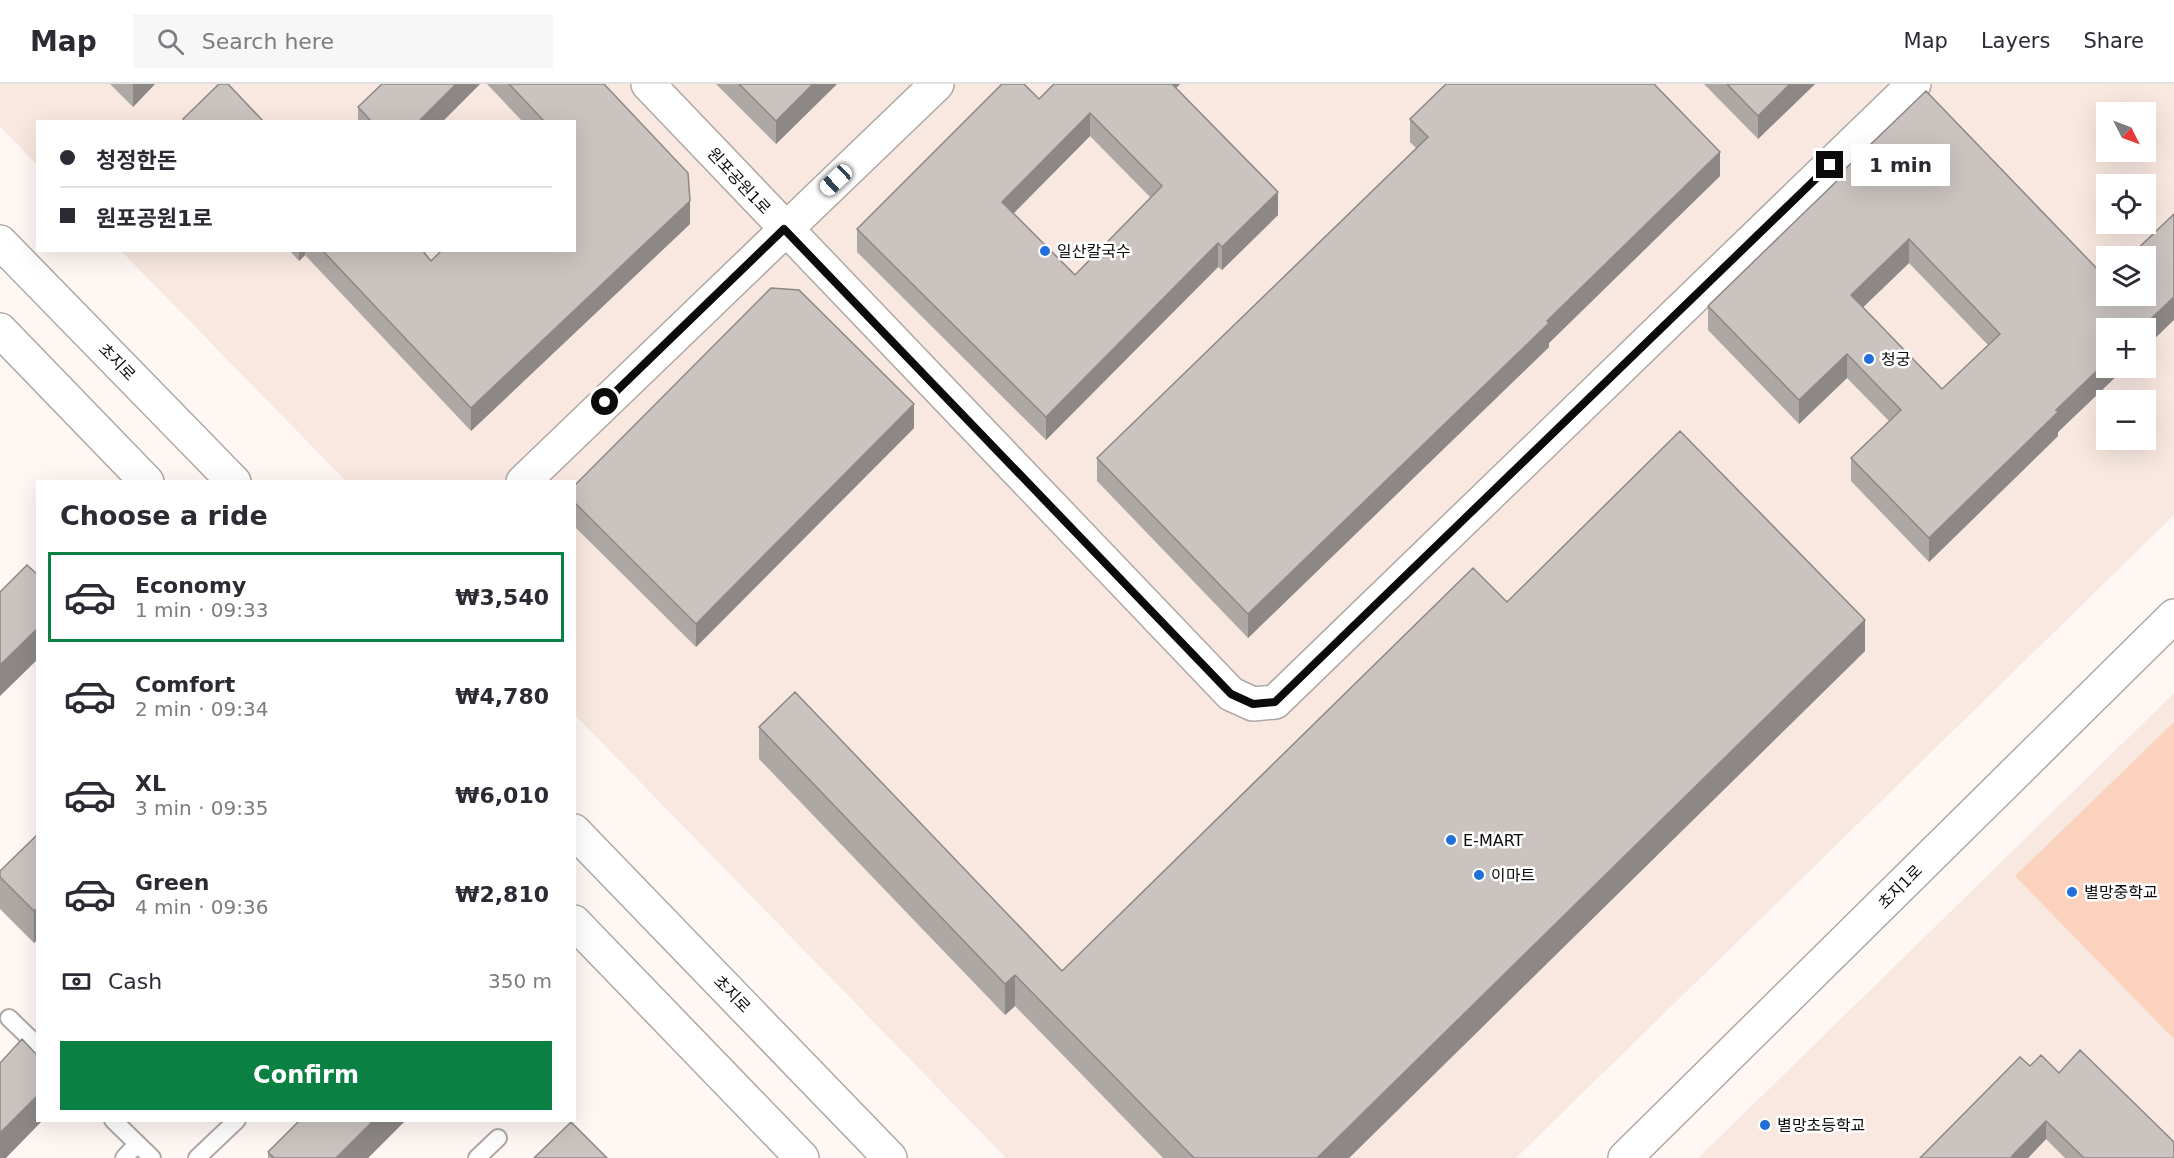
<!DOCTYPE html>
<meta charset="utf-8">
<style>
:root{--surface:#fff;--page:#f7f7f7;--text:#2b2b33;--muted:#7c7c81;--line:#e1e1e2;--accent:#0b8043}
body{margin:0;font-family:"DejaVu Sans","Noto Sans KR",sans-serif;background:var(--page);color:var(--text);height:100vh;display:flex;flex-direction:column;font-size:22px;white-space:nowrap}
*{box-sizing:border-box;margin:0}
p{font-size:20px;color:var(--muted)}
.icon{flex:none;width:33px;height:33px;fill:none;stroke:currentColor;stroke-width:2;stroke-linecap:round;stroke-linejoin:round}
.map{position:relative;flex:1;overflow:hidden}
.details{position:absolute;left:36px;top:396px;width:540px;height:642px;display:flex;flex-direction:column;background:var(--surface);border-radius:0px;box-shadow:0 6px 24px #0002}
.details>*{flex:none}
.guide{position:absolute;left:36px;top:36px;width:540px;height:132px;border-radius:0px;box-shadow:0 6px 24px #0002;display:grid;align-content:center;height:132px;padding:0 24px;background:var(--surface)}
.needle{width:39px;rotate:132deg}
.buttons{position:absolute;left:2096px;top:18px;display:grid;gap:12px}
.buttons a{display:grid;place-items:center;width:60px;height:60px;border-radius:0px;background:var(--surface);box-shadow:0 6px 24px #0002;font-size:30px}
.end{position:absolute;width:27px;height:27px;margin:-14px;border:8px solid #0d0b09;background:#fff;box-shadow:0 0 0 3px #fff}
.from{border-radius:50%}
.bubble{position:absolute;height:42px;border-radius:0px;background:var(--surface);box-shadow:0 6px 24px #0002;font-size:20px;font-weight:700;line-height:42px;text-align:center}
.car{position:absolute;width:18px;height:36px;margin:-18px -9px;border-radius:8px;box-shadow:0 0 4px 2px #0007;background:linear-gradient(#fff 24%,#345 0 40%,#fff 0 76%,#345 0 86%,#fff 0)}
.guide b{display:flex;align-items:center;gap:21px;height:57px;font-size:22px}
.guide b+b{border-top:2px solid var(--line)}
.guide i{width:15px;height:15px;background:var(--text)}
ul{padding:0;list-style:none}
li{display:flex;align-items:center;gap:18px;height:90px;margin:0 12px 9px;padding:0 12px;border:3px solid transparent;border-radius:0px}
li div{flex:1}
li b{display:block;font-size:22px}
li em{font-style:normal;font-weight:700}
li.selected{border-color:var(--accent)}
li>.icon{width:54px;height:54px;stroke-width:1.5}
h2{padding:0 24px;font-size:27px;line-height:72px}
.pay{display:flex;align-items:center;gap:15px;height:66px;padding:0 24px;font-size:22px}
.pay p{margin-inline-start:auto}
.button{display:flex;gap:12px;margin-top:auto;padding:12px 24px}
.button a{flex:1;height:69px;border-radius:0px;background:var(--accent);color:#fff;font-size:24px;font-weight:700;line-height:69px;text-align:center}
header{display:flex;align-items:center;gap:36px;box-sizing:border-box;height:84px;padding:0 30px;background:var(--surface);border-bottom:2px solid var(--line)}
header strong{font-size:28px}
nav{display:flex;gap:33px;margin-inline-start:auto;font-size:21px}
.search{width:420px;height:54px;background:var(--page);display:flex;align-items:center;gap:15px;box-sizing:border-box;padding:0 21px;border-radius:0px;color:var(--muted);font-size:22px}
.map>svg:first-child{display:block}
</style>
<header>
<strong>Map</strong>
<div class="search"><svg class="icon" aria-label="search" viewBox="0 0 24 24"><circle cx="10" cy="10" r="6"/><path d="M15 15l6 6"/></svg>Search here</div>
<nav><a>Map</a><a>Layers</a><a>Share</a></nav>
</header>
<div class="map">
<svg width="2174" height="1074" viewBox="0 0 2174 1074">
<rect width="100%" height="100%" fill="#fff7f3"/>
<!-- built -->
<path fill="#f8e8e0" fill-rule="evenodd" d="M 0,0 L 2174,0 L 2174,431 L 1516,1074 L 1006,1074 L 575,631 L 574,398 L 346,397 L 121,167 L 574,166 L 574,38 L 38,38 L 37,81 L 0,42 ZM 2106,28 L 2145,28 L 2145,68 L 2106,68 ZM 2106,100 L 2145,100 L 2145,140 L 2106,140 ZM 2106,172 L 2145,172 L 2145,212 L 2106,212 ZM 2106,244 L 2145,244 L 2145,284 L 2106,284 ZM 2106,316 L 2145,316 L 2145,356 L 2106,356 Z
M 2174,609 L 2174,1074 L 1698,1074 L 1766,1008 Z"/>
<!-- green -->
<path fill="#fbd2bd" d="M 2174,638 L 2174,955 L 2015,792 Z"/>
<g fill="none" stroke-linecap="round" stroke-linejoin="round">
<!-- service casing -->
<g stroke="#afa8a4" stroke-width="20">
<path id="service" d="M 9,934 L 38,962
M 113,1036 L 152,1074
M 124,1074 L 137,1060
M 197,1074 L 237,1036
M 477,1074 L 498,1054"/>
</g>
<!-- tertiary casing -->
<g stroke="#afa8a4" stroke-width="36">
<path id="tertiary" d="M 648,0 L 1231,610 L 1253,620 L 1275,618 L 1914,0
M 0,158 L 234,398
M 0,246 L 147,398
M 523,398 L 937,0
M 574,747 L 890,1074
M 574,838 L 802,1074
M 1625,1074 L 2174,532"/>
</g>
<!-- service -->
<use href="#service" stroke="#fff" stroke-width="16"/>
<!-- tertiary -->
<use href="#tertiary" stroke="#fff" stroke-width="33"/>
</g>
<!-- wall -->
<path fill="#aea8a4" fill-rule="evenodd" d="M 110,0 L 155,0 L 133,23 Z
M 480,0 L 442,38 L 358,38 L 358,23 Z
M 487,0 L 604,0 L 690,140 L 471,347 L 305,171 L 299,177 L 289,166 L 422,166 L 431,177 L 574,166 L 574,38 L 523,38 Z
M 716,0 L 837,0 L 776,60 Z
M 1180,0 L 1176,4 L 1278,131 L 1222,186 L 1218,183 L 1046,356 L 857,168 L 857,145 L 1039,15 ZM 1090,52 L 1151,114 L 1075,191 L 1014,129 Z
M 1704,0 L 1815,0 L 1758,55 Z
M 1410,35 L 1720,92 L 1549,259 L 1549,263 L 1248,554 L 1097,397 L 1097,374 L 1416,64 L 1410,58 Z
M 1843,87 L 2106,284 L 2125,284 L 2058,348 L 2058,352 L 1929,478 L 1851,397 L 1851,374 L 1889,337 L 1847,294 L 1799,340 L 1708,246 L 1708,222 L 1843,91 ZM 1909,179 L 1988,261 L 1942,305 L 1863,223 Z
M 914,344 L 696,563 L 574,442 L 574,402 Z
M 1507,518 L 1865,567 L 1349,1074 L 1163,1074 L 1015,922 L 1005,931 L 759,675 L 759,643 L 1062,887 Z
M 38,750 L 38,855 L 34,859 L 0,825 L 0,787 Z
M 2030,982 L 2059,989 L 2174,1074 L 2065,1074 L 2046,1055 L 2028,1074 L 1920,1074 Z
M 300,1036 L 406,1036 L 368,1074 L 268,1074 L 268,1068 Z"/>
<!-- shaded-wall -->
<path fill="#8d8886" d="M 133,0 L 155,0 L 133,23 Z
M 456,0 L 480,0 L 442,38 L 418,38 Z
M 813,0 L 837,0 L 776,60 L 776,37 Z
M 1164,0 L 1180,0 L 1164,16 Z
M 1790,0 L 1815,0 L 1758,55 L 1758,32 Z
M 1090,29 L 1090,52 L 1002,141 L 1002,118 Z
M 1720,68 L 1720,92 L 1549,259 L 1549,263 L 1248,554 L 1248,530 Z
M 1278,108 L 1278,131 L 1222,186 L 1222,163 Z
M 690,117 L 690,140 L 471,347 L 471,324 Z
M 1909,155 L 1909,179 L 1851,235 L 1851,211 Z
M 1218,159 L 1218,183 L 1046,356 L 1046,333 Z
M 299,166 L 305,166 L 305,171 L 299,177 Z
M 2174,213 L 2174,236 L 2145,264 L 2145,244 L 2141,244 Z
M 1847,270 L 1847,294 L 1799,340 L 1799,316 Z
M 2106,278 L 2106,284 L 2125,284 L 2058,348 L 2058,352 L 1929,478 L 1929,454 L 2056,326 Z
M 914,320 L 914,344 L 696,563 L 696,540 Z
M 1865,536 L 1865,567 L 1349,1074 L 1317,1074 Z
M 38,544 L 38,575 L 0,612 L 0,581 Z
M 38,823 L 38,855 L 34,859 L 34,827 Z
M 1015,891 L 1015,922 L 1005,931 L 1005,900 Z
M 38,1011 L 38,1036 L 43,1036 L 6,1074 L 0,1074 L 0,1049 Z
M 374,1036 L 406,1036 L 368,1074 L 336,1074 Z
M 2046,1037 L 2046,1055 L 2028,1074 L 2012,1074 L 2012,1072 Z"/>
<!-- building -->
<path fill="#cac3bf" stroke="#8d8886" stroke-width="1.5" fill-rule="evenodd" d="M 219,0 L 228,0 L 264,38 L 186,38 L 183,35 Z
M 382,0 L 456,0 L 418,38 L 368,38 L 370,36 L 358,23 Z
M 509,0 L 604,0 L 688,89 L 690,117 L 471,324 L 322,166 L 422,166 L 431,177 L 442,166 L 574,166 L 574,38 L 545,38 Z
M 739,0 L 813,0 L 776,37 Z
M 1002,0 L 1024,0 L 1039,15 L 1054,0 L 1172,0 L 1278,108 L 1222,163 L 1218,159 L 1046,333 L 857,145 ZM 1090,29 L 1162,102 L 1075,191 L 1002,118 Z
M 1446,0 L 1654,0 L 1720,68 L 1547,237 L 1549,239 L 1248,530 L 1097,374 L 1428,53 L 1410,35 Z
M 1727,0 L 1790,0 L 1758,32 Z
M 1926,7 L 2106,194 L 2106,212 L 2145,212 L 2145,172 L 2130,172 L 2174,130 L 2174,213 L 2141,244 L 2106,244 L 2106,278 L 2056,326 L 2058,328 L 1929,454 L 1851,374 L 1901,326 L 1847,270 L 1799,316 L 1708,222 L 1845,89 L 1843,87 ZM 1909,155 L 2000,250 L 1942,305 L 1851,211 Z
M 771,204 L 799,206 L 914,320 L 696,540 L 574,418 L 574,402 Z
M 1680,347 L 1865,536 L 1317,1074 L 1194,1074 L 1015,891 L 1005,900 L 759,643 L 795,608 L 1062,887 L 1473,484 L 1507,518 Z
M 27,481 L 38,491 L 38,544 L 0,581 L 0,508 Z
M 38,750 L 38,823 L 34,827 L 0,793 L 0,787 Z
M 22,955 L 38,972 L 38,1011 L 0,1049 L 0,979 Z
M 2080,966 L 2174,1058 L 2174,1074 L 2084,1074 L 2046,1037 L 2012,1072 L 2014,1074 L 1920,1074 L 2020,973 L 2030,982 L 2041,971 L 2059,989 Z
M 300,1036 L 374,1036 L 336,1074 L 274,1074 L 268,1068 Z
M 571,1038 L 607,1074 L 534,1074 Z"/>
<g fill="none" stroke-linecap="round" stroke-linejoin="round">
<!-- route -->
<path stroke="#0d0b09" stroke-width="8" d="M 605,318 L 784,145 L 1231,610 L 1253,620 L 1275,618 L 1830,81"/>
</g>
<!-- markers -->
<g fill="#216fda" stroke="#fff" stroke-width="2">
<circle cx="1045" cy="167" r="6"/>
<circle cx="1869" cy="275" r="6"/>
<circle cx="1451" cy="756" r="6"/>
<circle cx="1479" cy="791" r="6"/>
<circle cx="2072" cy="808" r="6"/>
<circle cx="1765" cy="1041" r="6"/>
</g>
<g text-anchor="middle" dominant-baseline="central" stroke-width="5" stroke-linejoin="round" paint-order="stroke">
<!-- street labels -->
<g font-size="16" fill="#0d0b09" stroke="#fff">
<text transform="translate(739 97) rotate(47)">원포공원1로</text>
<text transform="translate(117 278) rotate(46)">초지로</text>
<text transform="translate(1900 803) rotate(-45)">초지1로</text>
<text transform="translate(732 910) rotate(46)">초지로</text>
</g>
<!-- poi labels -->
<g font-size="16" fill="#0d0b09" stroke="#fff" text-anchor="start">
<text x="1057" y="167">일산칼국수</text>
<text x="1881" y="275">청궁</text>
<text x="1463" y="756">E-MART</text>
<text x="1491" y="791">이마트</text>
<text x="2084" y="808">별망중학교</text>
<text x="1777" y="1041">별망초등학교</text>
</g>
</g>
</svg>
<div class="buttons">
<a><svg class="needle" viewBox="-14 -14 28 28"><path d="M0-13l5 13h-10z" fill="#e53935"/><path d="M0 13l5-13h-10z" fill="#7c7c81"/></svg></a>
<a><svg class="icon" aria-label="locate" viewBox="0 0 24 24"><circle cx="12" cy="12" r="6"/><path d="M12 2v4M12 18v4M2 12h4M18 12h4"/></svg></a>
<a><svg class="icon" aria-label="layers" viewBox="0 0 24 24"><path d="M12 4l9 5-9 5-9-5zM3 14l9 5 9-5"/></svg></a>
<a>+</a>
<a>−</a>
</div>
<i class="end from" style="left:605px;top:318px"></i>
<i class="end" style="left:1830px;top:81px"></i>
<div class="bubble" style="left:1851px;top:60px;width:99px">1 min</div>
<i class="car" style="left:836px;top:96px;rotate:227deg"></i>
<div class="guide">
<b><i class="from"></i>청정한돈</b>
<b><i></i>원포공원1로</b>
</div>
<section class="details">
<h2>Choose a ride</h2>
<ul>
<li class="selected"><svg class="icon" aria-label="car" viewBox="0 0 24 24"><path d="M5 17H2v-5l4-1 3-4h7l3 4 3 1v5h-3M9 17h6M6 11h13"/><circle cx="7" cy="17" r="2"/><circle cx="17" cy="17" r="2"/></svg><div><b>Economy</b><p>1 min · 09:33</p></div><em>₩3,540</em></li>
<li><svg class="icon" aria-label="car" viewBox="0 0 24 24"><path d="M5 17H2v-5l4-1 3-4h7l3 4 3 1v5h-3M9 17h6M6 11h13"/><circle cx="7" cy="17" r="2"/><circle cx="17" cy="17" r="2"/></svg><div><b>Comfort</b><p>2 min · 09:34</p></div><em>₩4,780</em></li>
<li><svg class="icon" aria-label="car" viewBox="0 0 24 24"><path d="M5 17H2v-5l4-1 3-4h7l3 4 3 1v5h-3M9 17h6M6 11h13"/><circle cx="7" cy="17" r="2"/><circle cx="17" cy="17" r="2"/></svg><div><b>XL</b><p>3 min · 09:35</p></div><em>₩6,010</em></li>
<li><svg class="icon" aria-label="car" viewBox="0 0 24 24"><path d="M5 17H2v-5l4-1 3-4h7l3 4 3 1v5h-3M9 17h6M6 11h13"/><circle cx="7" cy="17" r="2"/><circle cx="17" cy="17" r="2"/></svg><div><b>Green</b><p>4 min · 09:36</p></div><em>₩2,810</em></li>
</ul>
<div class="pay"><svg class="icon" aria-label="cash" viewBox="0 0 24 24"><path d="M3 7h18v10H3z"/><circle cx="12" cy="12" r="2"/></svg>Cash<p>350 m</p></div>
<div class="button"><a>Confirm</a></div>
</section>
</div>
